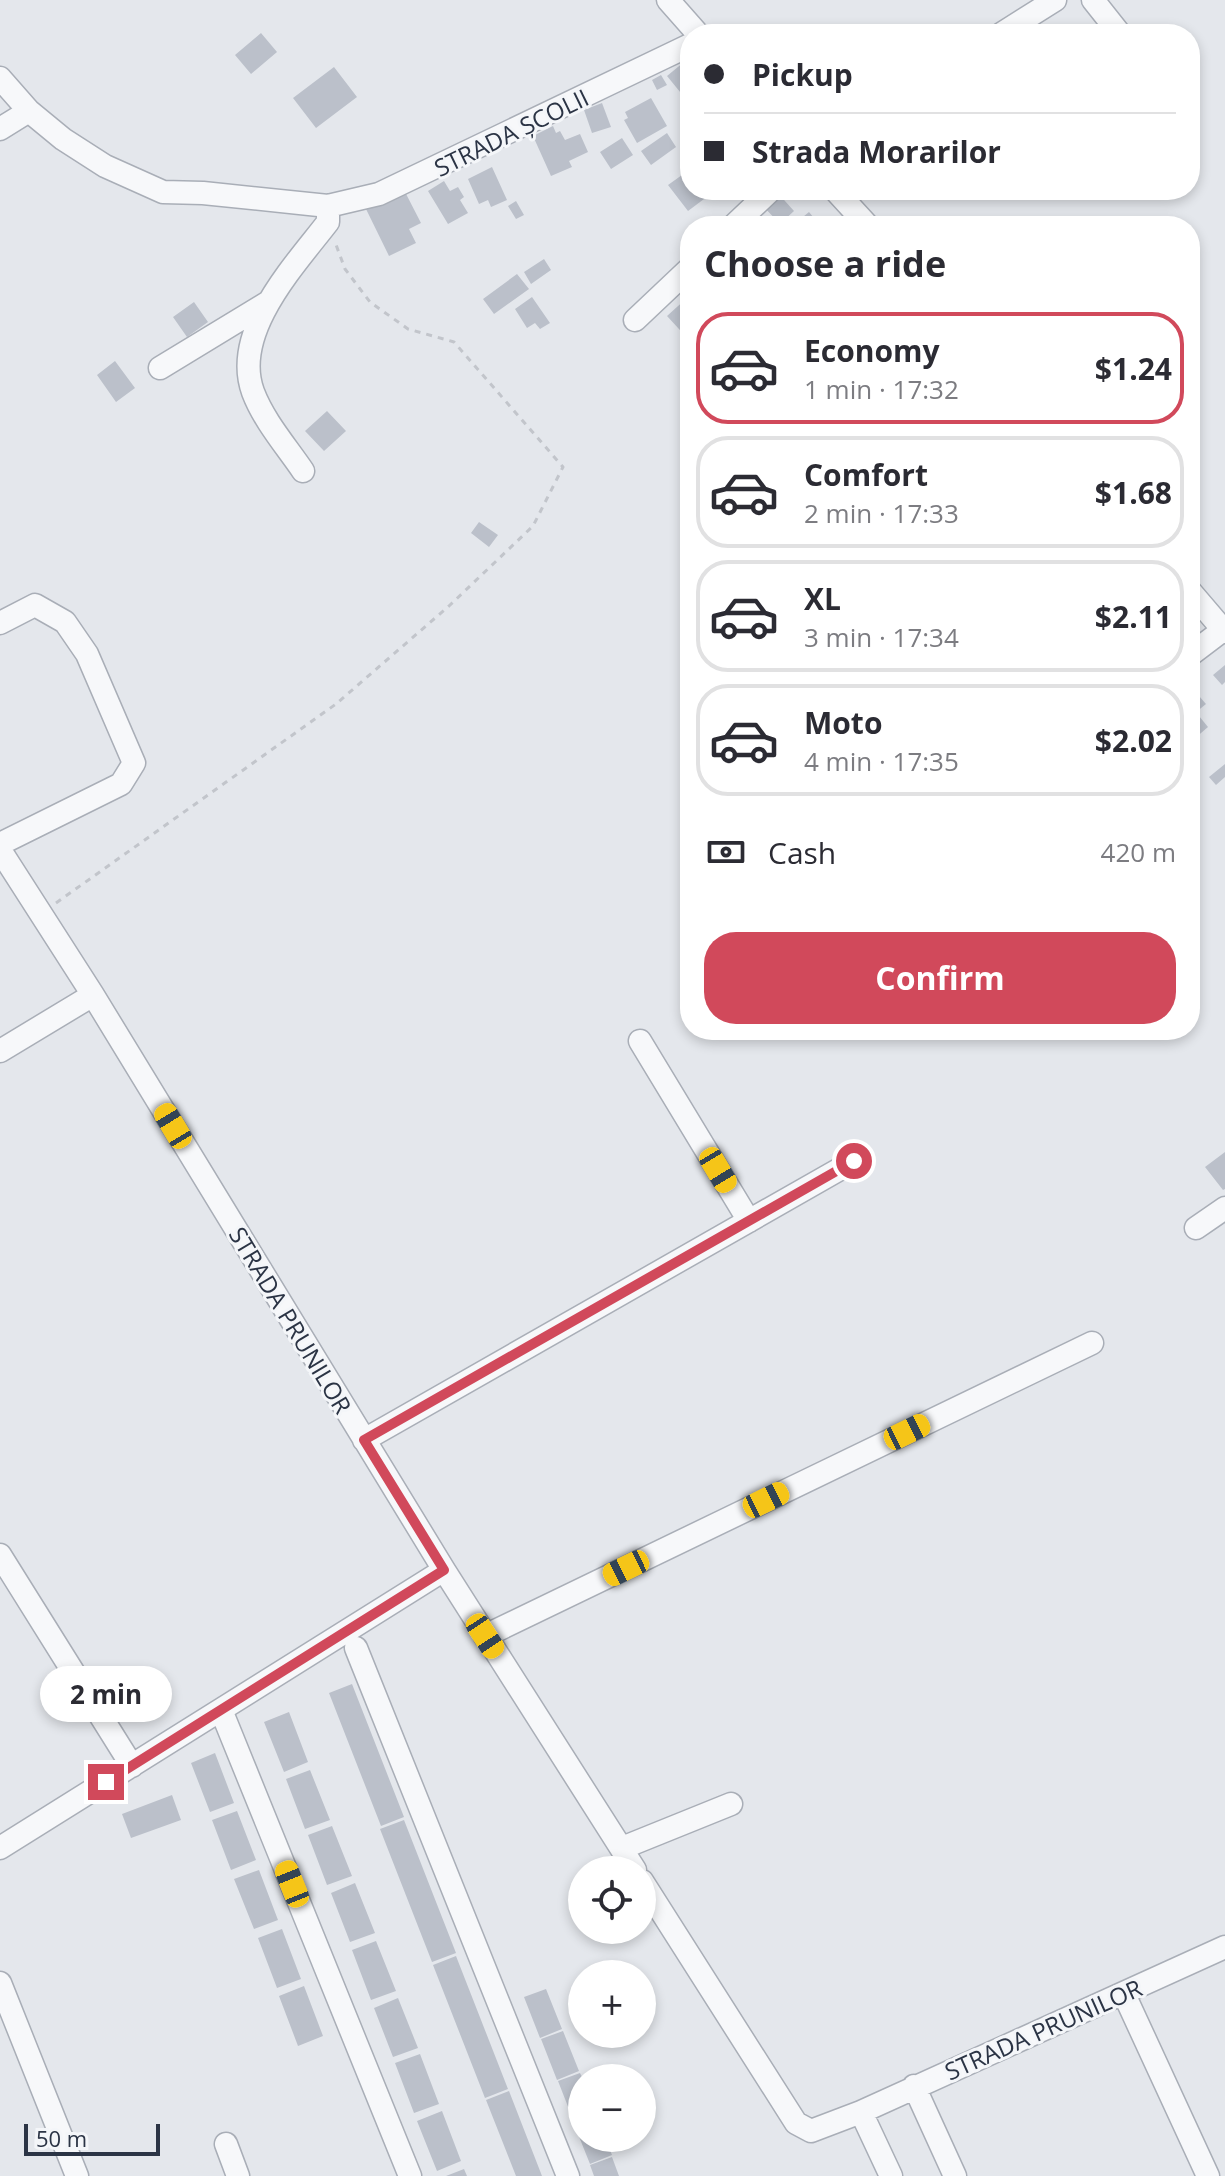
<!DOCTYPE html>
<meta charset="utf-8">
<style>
:root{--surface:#fff;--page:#f2f2f3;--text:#2b2b33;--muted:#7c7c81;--line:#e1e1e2;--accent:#d1495b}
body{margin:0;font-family:"Open Sans",sans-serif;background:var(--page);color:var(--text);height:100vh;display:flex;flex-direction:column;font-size:30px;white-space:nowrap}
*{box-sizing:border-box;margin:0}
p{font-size:26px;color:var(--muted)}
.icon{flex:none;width:44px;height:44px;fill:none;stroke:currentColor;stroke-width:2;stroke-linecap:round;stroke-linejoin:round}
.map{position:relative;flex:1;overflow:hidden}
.side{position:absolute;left:680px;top:216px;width:520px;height:824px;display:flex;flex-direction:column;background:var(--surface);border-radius:32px;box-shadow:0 4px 12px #0003}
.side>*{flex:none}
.hud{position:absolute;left:680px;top:24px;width:520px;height:176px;border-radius:32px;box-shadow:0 4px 12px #0003;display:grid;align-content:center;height:176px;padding:0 24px;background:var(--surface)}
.tools{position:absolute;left:568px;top:1856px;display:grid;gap:16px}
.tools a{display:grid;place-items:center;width:88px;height:88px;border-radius:50%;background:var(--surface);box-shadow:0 4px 12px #0003;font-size:40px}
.scale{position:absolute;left:24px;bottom:20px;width:136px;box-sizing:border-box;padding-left:8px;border:4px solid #2b3445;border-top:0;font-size:22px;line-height:28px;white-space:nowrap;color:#2b3445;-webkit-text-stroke:6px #f4f6f9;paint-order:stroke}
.end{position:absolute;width:36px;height:36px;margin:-18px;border:10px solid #d1495b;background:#fff;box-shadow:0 0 0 4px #fff}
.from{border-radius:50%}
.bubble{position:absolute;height:56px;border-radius:28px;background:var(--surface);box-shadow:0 4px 12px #0003;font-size:26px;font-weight:700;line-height:56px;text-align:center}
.car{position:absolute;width:24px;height:48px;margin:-24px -12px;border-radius:10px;box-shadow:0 0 6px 2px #0007;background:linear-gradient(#f5c518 24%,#345 0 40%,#f5c518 0 76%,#345 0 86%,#f5c518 0)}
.hud b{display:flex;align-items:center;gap:28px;height:76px;font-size:30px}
.hud b+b{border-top:2px solid var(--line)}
.hud i{width:20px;height:20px;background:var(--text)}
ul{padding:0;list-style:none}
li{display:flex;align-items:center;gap:24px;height:112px;margin:0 16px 12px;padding:0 8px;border:4px solid var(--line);border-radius:32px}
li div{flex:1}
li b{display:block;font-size:30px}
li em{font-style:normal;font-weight:700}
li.current{border-color:var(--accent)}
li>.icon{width:72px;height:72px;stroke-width:1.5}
h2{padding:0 24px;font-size:36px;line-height:96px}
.pay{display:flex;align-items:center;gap:20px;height:88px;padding:0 24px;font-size:30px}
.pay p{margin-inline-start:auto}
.primary-button{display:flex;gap:16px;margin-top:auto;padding:16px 24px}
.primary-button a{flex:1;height:92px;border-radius:32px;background:var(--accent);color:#fff;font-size:32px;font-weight:700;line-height:92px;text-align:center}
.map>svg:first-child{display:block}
</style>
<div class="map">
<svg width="1225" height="2176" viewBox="0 0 1225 2176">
<rect width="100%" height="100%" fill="#e4e7ec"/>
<!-- building -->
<path fill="#bbc0ca" d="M 261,33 L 277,52 L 251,74 L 235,55 Z
M 684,62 L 690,69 L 690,93 L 685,98 L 667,76 Z
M 334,67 L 357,97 L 316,128 L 293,98 Z
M 661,75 L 667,85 L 657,90 L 652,80 Z
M 651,98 L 667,126 L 637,143 L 624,120 L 628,118 L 625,112 Z
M 602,103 L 611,127 L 592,133 L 584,110 Z
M 553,126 L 556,133 L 560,131 L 565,140 L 580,134 L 588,152 L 569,161 L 572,167 L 551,176 L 533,136 Z
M 667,133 L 676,147 L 651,165 L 641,151 Z
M 622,138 L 633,155 L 611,169 L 600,152 Z
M 492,167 L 507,200 L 491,207 L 488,200 L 479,204 L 468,179 Z
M 689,170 L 690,190 L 704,190 L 708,196 L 688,211 L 668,185 Z
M 444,181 L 450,191 L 458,187 L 464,197 L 460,200 L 468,213 L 448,224 L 428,191 Z
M 404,190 L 421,223 L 409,229 L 416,243 L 389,256 L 366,209 Z
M 776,191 L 794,211 L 780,224 L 762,205 Z
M 516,201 L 524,215 L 516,219 L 508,206 Z
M 809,212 L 819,224 L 816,226 L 792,226 Z
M 544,259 L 551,270 L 531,284 L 524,272 Z
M 517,274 L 529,289 L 494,314 L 483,299 Z
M 532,297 L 550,323 L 540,329 L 535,323 L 527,328 L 515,309 Z
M 688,297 L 690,300 L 690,341 L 667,316 Z
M 194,302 L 208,322 L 187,337 L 173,317 Z
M 115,361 L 135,388 L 116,402 L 97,375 Z
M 327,411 L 346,431 L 324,451 L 305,431 Z
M 479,522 L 498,535 L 489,547 L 471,533 Z
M 1225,665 L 1225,682 L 1222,685 L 1213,675 Z
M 1192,688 L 1206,704 L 1190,717 L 1190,690 Z
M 1199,716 L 1208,727 L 1194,739 L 1190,734 L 1190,724 Z
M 1225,764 L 1225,777 L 1216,785 L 1209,777 Z
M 1225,1152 L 1225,1189 L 1223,1190 L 1205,1167 Z
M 352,1684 L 404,1817 L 381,1826 L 329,1693 Z
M 289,1712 L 308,1762 L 284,1772 L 264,1722 Z
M 215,1753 L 234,1803 L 210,1812 L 191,1763 Z
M 310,1770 L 330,1820 L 305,1829 L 286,1779 Z
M 172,1795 L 181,1820 L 131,1838 L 122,1814 Z
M 237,1811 L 256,1860 L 231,1870 L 212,1820 Z
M 404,1820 L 456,1953 L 432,1962 L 380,1829 Z
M 332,1826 L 352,1876 L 327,1885 L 308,1835 Z
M 259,1870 L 278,1920 L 254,1929 L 234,1879 Z
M 355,1883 L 375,1933 L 350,1942 L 331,1893 Z
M 282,1929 L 301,1979 L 277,1988 L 258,1938 Z
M 376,1941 L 396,1991 L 371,2000 L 352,1950 Z
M 456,1956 L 508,2089 L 485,2098 L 433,1965 Z
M 304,1986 L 323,2036 L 298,2046 L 279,1996 Z
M 546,1989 L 562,2029 L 540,2038 L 524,1997 Z
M 398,1998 L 418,2048 L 393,2057 L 374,2008 Z
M 563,2031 L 579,2071 L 557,2080 L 541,2039 Z
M 420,2054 L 439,2104 L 414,2113 L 395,2063 Z
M 580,2073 L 582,2077 L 582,2119 L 574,2122 L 558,2081 Z
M 509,2091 L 542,2176 L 516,2176 L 486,2100 Z
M 442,2111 L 461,2161 L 437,2171 L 417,2121 Z
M 582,2121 L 582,2138 L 605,2138 L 612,2155 L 590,2164 L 574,2124 Z
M 612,2157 L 619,2176 L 594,2176 L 590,2165 Z
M 464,2169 L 467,2176 L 446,2176 Z"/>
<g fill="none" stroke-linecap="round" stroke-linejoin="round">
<!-- minor casing -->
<g stroke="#a9aeb7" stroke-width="25">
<path id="minor" d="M 668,0 L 698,34
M 1093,0 L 1120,34
M 1001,34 L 1055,0
M 0,78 L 29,111
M 0,129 L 29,111 L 63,139 L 105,166 L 163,192 L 203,193 L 328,206 L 379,194 L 690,45
M 835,190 L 868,226
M 733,226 L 771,190
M 635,320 L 690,268
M 160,368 L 267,303
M 303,471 C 286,446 264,421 253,392 C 231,332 295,265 328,222 L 328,206
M 1190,591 L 1225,632
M 0,623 L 35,605 L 65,622 L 87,654 L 134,763 L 121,784 L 0,844
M 1190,655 L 1223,630
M 0,850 L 93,995 L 444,1570 L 635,1870
M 640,1041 L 749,1221
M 0,1051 L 93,995
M 1196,1228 L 1225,1208
M 364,1440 L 854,1161
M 0,1555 L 132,1766
M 485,1636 L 1092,1343
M 356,1648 L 568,2176
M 221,1710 L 410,2176
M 0,1848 L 444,1570
M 622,1848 L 731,1804
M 642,1881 L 796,2123 L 811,2131 L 861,2112 L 891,2176
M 0,1983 L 77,2176
M 1124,1994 L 1208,2176
M 914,2086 L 955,2176
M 861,2112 L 1225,1947
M 226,2144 L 238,2176"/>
</g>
<!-- path -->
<path stroke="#c2c5cb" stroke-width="3" stroke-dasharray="6 6" stroke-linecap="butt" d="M 56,903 L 336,704 L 449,606 L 533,526 L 563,467 L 454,342 L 408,329 L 370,302 L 345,269 L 335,242"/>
<!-- minor -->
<use href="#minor" stroke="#f7f8fa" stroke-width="22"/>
</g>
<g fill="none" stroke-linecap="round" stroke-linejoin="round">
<!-- route -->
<path stroke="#d1495b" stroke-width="10" d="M 106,1782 L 444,1570 L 364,1440 L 854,1161"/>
</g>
<g text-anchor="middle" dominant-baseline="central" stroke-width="6" stroke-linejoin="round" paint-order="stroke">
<!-- street labels -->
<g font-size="24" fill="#2b3445" stroke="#f4f6f9">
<text transform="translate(511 132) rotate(-26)">STRADA ȘCOLII</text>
<text transform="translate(291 1320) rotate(59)">STRADA PRUNILOR</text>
<text transform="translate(1043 2029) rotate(-24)">STRADA PRUNILOR</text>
</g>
</g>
</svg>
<div class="tools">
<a><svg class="icon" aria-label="locate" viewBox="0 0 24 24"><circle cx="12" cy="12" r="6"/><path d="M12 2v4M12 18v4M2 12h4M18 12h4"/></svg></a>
<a>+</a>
<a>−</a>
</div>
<div class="scale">50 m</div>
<i class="end from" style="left:854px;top:1161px"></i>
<i class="end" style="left:106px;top:1782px"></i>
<div class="bubble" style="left:40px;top:1666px;width:132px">2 min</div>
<i class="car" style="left:173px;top:1126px;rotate:329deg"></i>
<i class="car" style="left:718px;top:1170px;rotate:149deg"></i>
<i class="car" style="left:907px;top:1432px;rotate:64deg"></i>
<i class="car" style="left:766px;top:1500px;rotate:64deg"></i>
<i class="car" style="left:626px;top:1568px;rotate:244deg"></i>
<i class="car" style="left:485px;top:1636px;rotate:147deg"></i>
<i class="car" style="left:292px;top:1884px;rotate:338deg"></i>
<div class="hud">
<b><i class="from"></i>Pickup</b>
<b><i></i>Strada Morarilor</b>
</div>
<section class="side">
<h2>Choose a ride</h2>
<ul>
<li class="current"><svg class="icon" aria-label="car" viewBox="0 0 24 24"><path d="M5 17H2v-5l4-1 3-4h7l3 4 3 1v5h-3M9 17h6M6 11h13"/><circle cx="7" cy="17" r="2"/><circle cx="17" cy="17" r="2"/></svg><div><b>Economy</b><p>1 min · 17:32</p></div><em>$1.24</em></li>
<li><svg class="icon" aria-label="car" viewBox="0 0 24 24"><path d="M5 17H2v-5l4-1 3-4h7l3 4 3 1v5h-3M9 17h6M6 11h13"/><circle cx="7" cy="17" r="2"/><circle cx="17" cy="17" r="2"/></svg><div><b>Comfort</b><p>2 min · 17:33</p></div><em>$1.68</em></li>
<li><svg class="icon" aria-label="car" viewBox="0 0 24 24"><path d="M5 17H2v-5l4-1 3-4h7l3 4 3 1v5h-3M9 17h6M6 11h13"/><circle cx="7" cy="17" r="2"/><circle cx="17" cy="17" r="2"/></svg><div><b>XL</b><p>3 min · 17:34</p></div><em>$2.11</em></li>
<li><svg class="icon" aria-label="car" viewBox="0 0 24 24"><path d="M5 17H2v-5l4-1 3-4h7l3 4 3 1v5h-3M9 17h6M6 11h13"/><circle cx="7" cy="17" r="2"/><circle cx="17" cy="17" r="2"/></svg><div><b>Moto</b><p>4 min · 17:35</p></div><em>$2.02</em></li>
</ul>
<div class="pay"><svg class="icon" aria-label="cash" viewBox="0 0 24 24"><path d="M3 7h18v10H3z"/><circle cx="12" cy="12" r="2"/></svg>Cash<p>420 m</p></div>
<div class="primary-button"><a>Confirm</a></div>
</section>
</div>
